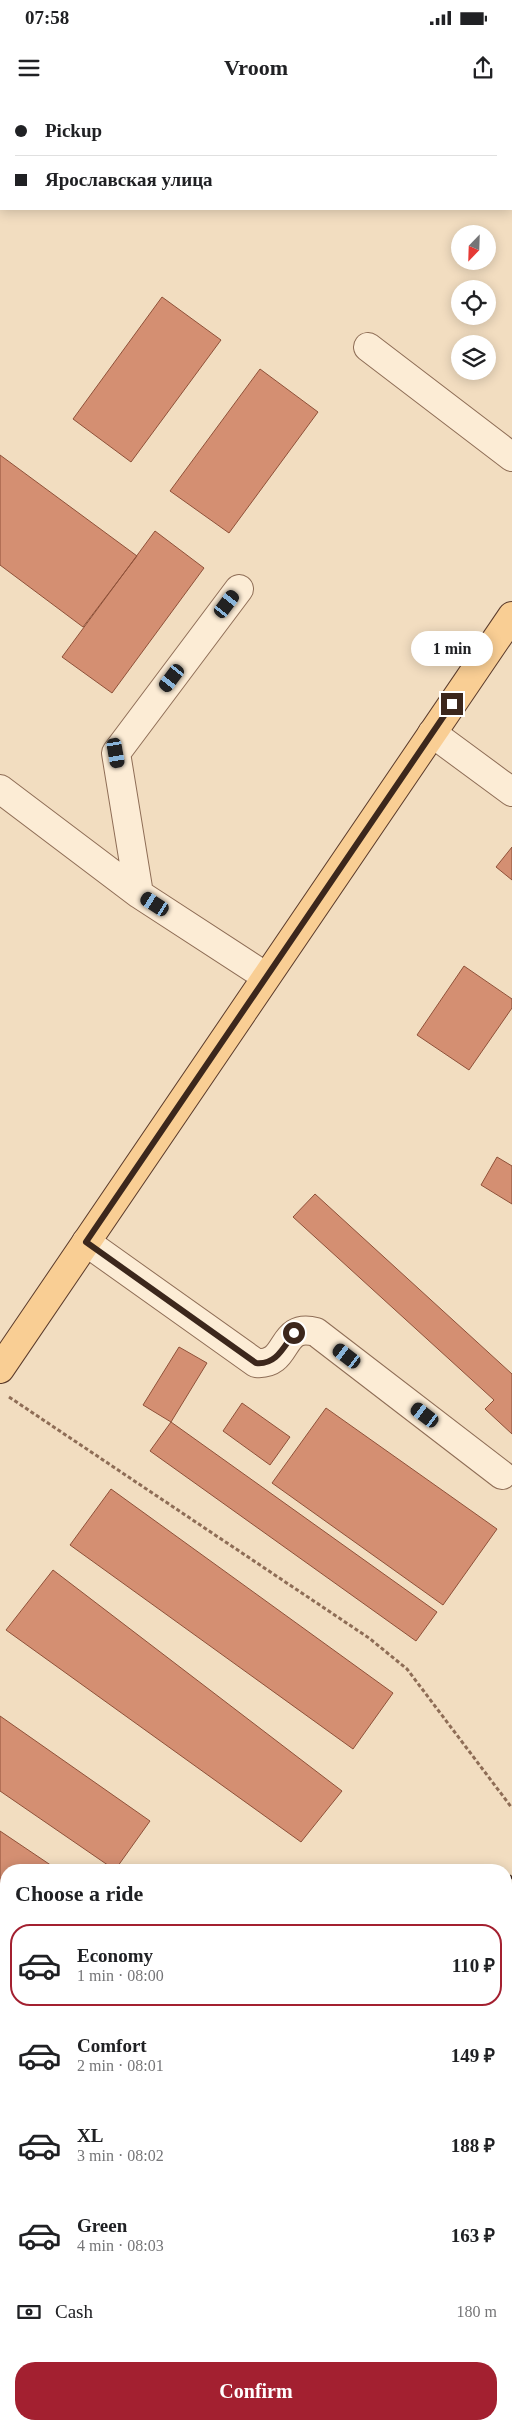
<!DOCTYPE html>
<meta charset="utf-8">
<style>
:root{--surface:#fff;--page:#f6f6f6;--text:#202124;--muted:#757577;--line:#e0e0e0;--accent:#a32030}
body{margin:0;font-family:"Times New Roman",serif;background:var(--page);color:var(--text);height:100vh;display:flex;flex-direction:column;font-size:19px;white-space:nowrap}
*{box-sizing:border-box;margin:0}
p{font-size:16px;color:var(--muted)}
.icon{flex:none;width:28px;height:28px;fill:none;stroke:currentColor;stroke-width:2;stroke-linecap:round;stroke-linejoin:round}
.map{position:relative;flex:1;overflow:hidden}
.sheet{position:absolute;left:0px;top:1764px;width:512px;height:566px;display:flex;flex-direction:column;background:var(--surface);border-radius:20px 20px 0 0;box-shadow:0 2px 12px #0003}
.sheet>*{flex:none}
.hud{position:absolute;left:0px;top:0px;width:512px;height:110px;box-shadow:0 2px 12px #0003;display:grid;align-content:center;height:110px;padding:0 15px;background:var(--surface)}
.needle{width:32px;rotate:203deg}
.tools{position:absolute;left:451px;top:125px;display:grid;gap:10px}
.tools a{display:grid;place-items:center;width:45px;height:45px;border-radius:50%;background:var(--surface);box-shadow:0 2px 12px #0003;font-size:25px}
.end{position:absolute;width:22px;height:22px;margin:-11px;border:6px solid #3c271c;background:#fff;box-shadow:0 0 0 2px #fff}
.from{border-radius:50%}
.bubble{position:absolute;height:35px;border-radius:18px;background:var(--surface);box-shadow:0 2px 12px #0003;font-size:16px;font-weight:700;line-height:35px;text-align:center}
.car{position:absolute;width:15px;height:30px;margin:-15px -8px;border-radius:6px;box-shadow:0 0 4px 1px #0007;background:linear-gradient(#222 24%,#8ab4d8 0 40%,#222 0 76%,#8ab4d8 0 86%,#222 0)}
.hud b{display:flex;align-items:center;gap:18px;height:48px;font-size:19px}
.hud b+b{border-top:1px solid var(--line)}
.hud i{width:12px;height:12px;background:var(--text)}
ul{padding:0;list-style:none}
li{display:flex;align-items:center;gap:15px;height:82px;margin:0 10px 8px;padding:0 5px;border:2px solid transparent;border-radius:20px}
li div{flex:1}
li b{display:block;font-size:19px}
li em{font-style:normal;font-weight:700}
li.on{border-color:var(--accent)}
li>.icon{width:45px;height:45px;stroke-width:1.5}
h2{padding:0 15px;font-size:22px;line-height:60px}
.pay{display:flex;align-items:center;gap:12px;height:55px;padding:0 15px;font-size:19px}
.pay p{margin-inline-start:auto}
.cta{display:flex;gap:10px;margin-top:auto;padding:10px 15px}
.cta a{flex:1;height:58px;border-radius:20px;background:var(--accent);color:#fff;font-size:20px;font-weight:700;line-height:58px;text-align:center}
.status{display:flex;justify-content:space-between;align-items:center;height:35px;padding:0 25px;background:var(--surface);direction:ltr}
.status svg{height:14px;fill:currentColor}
header{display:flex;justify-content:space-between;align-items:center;height:65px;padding:0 15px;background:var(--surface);font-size:22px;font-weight:700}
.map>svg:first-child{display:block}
</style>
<div class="status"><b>07:58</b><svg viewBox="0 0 49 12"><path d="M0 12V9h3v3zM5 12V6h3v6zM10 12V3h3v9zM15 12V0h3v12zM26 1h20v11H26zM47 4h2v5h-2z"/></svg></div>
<header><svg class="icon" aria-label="menu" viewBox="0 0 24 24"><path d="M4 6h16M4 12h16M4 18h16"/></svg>Vroom<svg class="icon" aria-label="share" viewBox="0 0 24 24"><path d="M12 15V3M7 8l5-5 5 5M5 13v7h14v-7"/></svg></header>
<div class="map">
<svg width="512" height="2329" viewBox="0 0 512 2329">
<rect width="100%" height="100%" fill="#f2ddc0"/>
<!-- building -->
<path fill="#d48f72" stroke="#8f5139" d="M 40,0 L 95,0 L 94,1 Z
M 162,197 L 221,240 L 131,362 L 73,319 Z
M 260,269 L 318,312 L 229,433 L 170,391 Z
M 0,355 L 137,456 L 83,527 L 0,465 Z
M 155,431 L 204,468 L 112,593 L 62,557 Z
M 512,747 L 512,780 L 496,767 Z
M 464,866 L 512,899 L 512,908 L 469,970 L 417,935 Z
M 497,1057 L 512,1066 L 512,1104 L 481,1085 Z
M 315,1094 L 512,1274 L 512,1334 L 485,1309 L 494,1300 L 293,1117 Z
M 179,1247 L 207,1263 L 171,1322 L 143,1305 Z
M 242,1303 L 290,1337 L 270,1365 L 223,1331 Z
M 326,1308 L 497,1429 L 443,1505 L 272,1383 Z
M 171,1322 L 437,1512 L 416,1541 L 150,1351 Z
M 111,1389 L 393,1593 L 353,1649 L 70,1445 Z
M 53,1470 L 342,1691 L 301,1742 L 6,1530 Z
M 0,1616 L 150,1721 L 115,1770 L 0,1691 Z
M 0,1731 L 58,1770 L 6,1770 L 6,1828 L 0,1824 Z
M 0,1862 L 6,1866 L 6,1898 L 0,1907 Z
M 506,2173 L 512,2179 L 512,2293 L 506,2287 Z
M 272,2324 L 395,2324 L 389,2329 L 267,2329 Z"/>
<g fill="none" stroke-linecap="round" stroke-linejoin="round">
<!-- minor casing -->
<g stroke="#8e6d56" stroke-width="30">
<path id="minor" d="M 368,247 L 512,357
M 432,633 L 512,692
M 0,689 L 139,794 L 265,876
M 139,794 L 116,653 L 239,489
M 86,1142 L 256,1263 C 291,1266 278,1222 316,1232 L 502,1375
M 506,2033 L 512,2027
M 202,2329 L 207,2324"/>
</g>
<!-- major casing -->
<g stroke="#5b3b2b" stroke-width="30">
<path id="major" d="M 0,1269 L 512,516"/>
</g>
<!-- path -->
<path stroke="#8e6d56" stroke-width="3" stroke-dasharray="4 2.5" stroke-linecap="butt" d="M 9,1297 L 369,1538 L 407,1569 L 512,1708"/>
<!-- minor -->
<use href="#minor" stroke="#fcecd5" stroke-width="28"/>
<!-- major -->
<use href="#major" stroke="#f9ce94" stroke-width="28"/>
<!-- rail -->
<path stroke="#3c271c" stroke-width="4" stroke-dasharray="9 9" stroke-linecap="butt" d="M 506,1782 L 512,1776
M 0,2271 L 6,2265"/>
</g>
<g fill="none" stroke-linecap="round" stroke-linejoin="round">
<!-- route -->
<path stroke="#3c271c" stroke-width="6" d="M 294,1233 C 283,1248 276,1265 256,1263 L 86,1142 L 452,604"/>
</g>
</svg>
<div class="tools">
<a><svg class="needle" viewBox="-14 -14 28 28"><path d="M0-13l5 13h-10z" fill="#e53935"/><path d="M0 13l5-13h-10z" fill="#757577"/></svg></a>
<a><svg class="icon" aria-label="locate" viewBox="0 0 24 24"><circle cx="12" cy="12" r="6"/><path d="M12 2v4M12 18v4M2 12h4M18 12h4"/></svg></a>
<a><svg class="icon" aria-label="layers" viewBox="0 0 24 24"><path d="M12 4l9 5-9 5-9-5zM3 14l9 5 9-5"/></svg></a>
</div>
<i class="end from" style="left:294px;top:1233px"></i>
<i class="end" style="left:452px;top:604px"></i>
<div class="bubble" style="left:411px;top:531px;width:82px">1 min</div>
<i class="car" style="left:227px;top:504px;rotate:37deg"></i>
<i class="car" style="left:172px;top:578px;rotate:217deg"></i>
<i class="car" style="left:116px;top:653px;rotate:170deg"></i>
<i class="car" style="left:155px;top:804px;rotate:303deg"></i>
<i class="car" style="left:347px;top:1256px;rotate:307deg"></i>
<i class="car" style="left:425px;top:1315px;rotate:307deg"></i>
<div class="hud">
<b><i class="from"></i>Pickup</b>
<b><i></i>Ярославская улица</b>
</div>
<section class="sheet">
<h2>Choose a ride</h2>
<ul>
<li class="on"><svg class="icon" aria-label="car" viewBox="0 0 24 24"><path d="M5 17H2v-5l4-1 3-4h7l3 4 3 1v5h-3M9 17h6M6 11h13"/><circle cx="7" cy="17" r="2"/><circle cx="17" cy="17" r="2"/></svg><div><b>Economy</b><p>1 min · 08:00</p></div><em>110 ₽</em></li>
<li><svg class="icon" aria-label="car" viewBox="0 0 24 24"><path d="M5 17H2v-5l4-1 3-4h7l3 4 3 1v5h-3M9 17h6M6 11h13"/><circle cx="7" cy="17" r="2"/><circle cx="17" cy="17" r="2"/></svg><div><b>Comfort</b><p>2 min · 08:01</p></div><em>149 ₽</em></li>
<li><svg class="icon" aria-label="car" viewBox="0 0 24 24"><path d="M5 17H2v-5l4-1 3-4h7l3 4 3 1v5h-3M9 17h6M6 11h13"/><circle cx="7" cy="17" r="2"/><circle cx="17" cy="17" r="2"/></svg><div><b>XL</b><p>3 min · 08:02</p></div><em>188 ₽</em></li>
<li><svg class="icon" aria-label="car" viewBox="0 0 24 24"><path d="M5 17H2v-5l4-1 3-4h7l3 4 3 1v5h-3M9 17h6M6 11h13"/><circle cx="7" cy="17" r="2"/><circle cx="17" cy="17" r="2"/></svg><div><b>Green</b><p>4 min · 08:03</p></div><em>163 ₽</em></li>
</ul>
<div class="pay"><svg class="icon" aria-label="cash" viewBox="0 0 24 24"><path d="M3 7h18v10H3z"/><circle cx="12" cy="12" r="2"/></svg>Cash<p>180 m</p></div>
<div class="cta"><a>Confirm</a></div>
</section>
</div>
